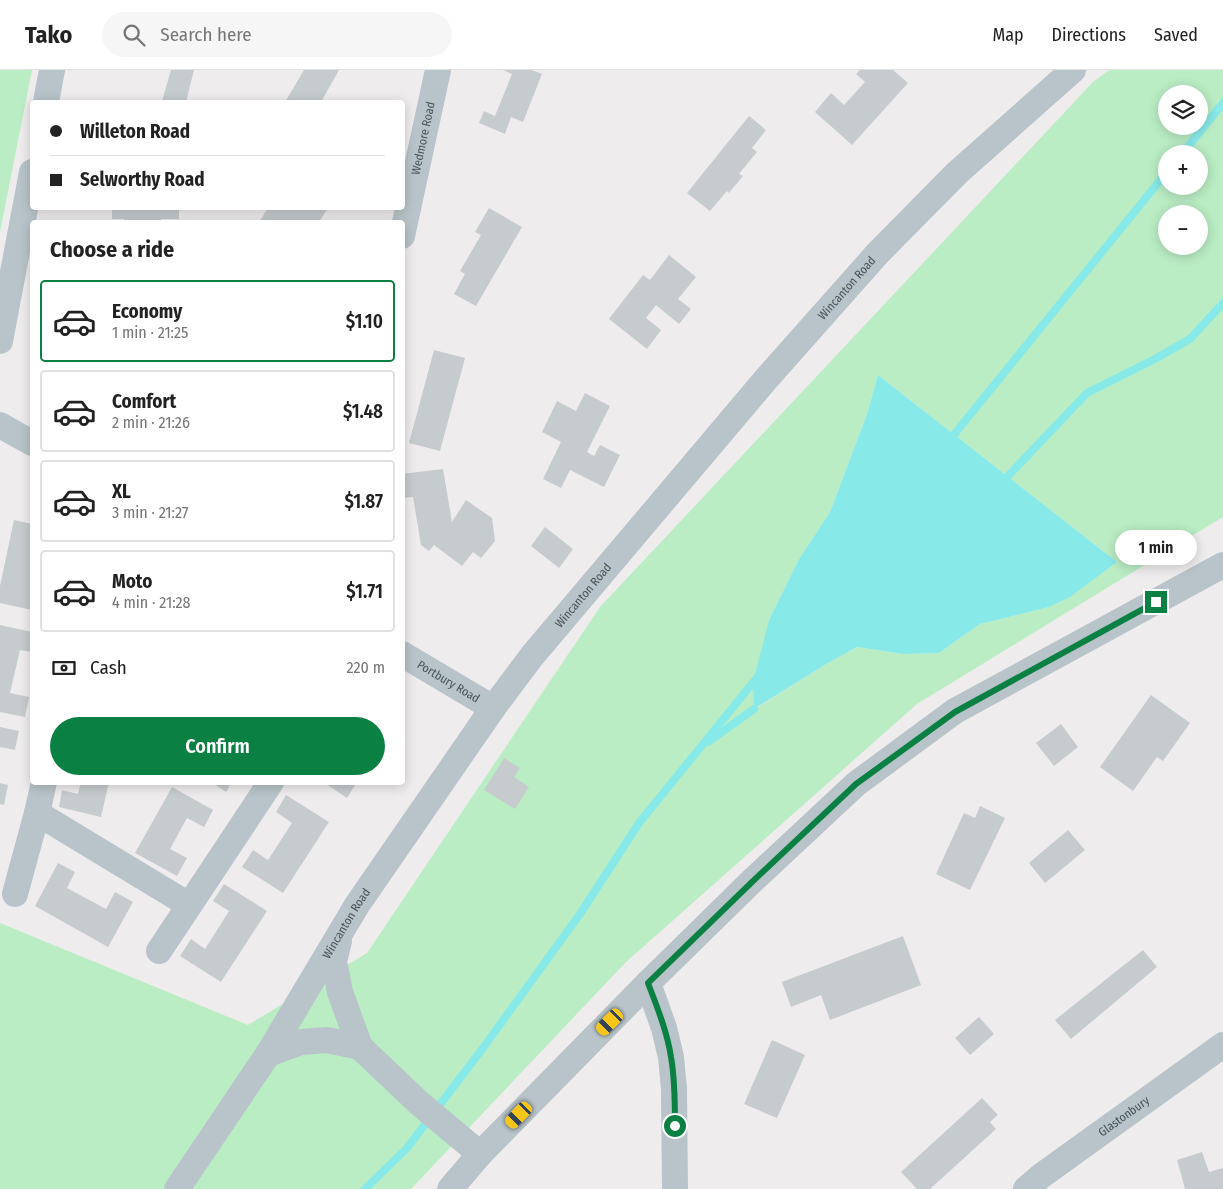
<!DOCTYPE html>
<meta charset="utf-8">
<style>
:root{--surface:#fff;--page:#f6f6f6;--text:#222;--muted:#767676;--line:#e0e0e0;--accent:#0b8043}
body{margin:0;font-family:"Fira Sans Condensed",sans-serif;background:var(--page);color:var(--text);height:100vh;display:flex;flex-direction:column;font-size:19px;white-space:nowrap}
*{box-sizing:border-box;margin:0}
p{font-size:16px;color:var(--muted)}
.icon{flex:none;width:28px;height:28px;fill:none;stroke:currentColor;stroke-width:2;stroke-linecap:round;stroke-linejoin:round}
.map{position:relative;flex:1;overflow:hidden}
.details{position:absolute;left:30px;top:150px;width:375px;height:565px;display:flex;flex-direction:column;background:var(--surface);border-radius:5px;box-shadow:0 2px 12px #0003}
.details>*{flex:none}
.hud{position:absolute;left:30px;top:30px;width:375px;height:110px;border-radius:5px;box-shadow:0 2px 12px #0003;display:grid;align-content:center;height:110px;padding:0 20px;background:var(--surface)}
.controls{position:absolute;left:1158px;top:15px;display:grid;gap:10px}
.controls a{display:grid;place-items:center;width:50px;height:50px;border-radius:50%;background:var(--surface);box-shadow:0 2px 12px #0003;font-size:25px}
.end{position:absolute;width:22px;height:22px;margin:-11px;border:6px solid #0b8043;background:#fff;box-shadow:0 0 0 2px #fff}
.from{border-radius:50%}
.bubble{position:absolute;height:35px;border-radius:18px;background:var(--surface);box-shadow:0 2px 12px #0003;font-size:16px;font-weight:600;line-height:35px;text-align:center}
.car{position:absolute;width:15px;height:30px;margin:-15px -8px;border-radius:6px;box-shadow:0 0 4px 1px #0007;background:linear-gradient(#f5c518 24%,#345 0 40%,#f5c518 0 76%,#345 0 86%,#f5c518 0)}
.hud b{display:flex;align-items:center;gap:18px;height:48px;font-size:19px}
.hud b+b{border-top:1px solid var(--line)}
.hud i{width:12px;height:12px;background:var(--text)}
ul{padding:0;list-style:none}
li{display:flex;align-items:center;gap:15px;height:82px;margin:0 10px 8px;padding:0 10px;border:2px solid var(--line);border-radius:5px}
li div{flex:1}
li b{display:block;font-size:19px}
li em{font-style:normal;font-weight:600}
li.current{border-color:var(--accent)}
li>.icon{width:45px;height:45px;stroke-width:1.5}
h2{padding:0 20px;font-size:22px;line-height:60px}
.pay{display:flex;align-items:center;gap:12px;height:55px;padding:0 20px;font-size:19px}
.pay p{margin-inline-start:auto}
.cta{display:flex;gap:10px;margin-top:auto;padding:10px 20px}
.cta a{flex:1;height:58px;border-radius:30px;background:var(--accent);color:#fff;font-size:20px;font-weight:600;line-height:58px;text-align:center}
header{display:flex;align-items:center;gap:30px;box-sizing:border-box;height:70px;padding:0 25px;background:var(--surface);border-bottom:1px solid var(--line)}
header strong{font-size:24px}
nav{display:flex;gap:28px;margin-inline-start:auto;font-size:18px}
.search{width:350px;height:45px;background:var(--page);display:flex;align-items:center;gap:12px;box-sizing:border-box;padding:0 18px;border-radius:28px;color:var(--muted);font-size:19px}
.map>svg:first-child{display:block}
</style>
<header>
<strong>Tako</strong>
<div class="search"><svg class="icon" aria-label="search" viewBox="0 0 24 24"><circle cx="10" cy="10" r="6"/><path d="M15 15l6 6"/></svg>Search here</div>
<nav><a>Map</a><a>Directions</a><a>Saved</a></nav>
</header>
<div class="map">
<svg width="1223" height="1119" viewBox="0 0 1223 1119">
<rect width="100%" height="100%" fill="#efeced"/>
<!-- green -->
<path fill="#baedc4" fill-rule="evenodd" d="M 0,0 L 32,0 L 0,162 Z
M 1109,0 L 1223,0 L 1223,447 L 917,634 L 626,892 L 411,1119 L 0,1119 L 0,853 L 248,955 L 367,883 L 600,537 L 1093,12 ZM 1166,24 L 1199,24 L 1199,56 L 1166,56 ZM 1166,84 L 1199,84 L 1199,116 L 1166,116 ZM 1166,144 L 1199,144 L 1199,176 L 1166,176 ZM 878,305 L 1117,492 L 1069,527 L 1049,537 L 980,554 L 939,583 L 903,584 L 857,577 L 828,593 L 755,639 L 769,550 L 799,489 L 830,442 L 867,344 Z"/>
<!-- water -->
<path fill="#88e9e9" d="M 878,305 L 1117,492 L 1070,527 L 1049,537 L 980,554 L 939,583 L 903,584 L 857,577 L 828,593 L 754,639 L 753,612 L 769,550 L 799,489 L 830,442 L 867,344 Z"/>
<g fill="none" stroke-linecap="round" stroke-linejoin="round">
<!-- stream -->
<path stroke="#88e9e9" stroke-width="8" d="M 1182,84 L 1223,33
M 948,372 L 1166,103
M 1008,406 L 1087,323 L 1153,290 L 1190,269 L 1223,233
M 708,672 L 754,639
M 365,1119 L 407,1078 L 483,978 L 580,844 L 639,753 L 760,604"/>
</g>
<!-- building -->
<path fill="#c6cbce" d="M 171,0 L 194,0 L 186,32 L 169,32 L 162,31 Z
M 304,0 L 339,0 L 321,32 L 285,32 Z
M 503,0 L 532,0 L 542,4 L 523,52 L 511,47 L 505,64 L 479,53 L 484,41 L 495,46 L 512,4 Z
M 860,0 L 893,0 L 908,13 L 852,75 L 815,42 L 831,23 L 844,35 L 865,12 L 856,4 Z
M 749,46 L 766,60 L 752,78 L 757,82 L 739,104 L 743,106 L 729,123 L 727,121 L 710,141 L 687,123 Z
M 112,138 L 179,138 L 179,149 L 161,149 L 161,152 L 124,152 L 124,149 L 112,149 Z
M 268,138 L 328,138 L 319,152 L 259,152 Z
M 489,138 L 522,157 L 476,236 L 454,224 L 465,204 L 460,201 L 481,165 L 475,162 Z
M 669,185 L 696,207 L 678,229 L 691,239 L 679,254 L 656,235 L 646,248 L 661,260 L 647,279 L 609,249 L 643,205 L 650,210 Z
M 434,280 L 465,288 L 440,381 L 409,373 Z
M 585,323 L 610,336 L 587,382 L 594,386 L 600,375 L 620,385 L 604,417 L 570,400 L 561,418 L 543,409 L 561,372 L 542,362 L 557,331 L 576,341 Z
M 443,399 L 452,452 L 466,430 L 492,448 L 495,471 L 481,488 L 473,482 L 462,496 L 434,475 L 429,481 L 421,475 L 413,427 L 402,428 L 402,404 Z
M 14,450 L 32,454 L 32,540 L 0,533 L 0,516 Z
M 545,457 L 573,479 L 559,498 L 531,476 Z
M 0,555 L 32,562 L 32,582 L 20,580 L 10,623 L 29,627 L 25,647 L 0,642 Z
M 1151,625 L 1190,653 L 1163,691 L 1157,687 L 1133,721 L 1100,697 Z
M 1061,654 L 1078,677 L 1054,696 L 1036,673 Z
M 0,657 L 19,661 L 15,680 L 0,677 Z
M 504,688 L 520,698 L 514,707 L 529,717 L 515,739 L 484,720 Z
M 81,712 L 109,712 L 101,747 L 59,737 L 62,720 L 78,724 Z
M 211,712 L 232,712 L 226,722 Z
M 323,712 L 357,712 L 347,728 Z
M 0,713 L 8,715 L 4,735 L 0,734 Z
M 172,717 L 213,740 L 204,757 L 187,748 L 170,779 L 187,788 L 177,806 L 135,783 Z
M 286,725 L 329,752 L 283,823 L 242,797 L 253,780 L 268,790 L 292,753 L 276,742 Z
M 980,736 L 1005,748 L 970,820 L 936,804 L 964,743 L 975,748 Z
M 1068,760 L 1085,780 L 1045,813 L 1029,793 Z
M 58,793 L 75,802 L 67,818 L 106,839 L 115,822 L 133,832 L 108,877 L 35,836 Z
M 224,814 L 267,841 L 221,912 L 180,886 L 191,869 L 205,879 L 229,841 L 213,831 Z
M 903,866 L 921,915 L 830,950 L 821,925 L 791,937 L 782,912 Z
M 1143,880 L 1157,897 L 1071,969 L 1055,950 Z
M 979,947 L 994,964 L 970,985 L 955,968 Z
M 772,970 L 805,985 L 777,1048 L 744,1034 Z
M 982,1028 L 998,1045 L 990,1052 L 996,1059 L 930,1119 L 917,1119 L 901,1102 Z
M 1202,1082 L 1209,1102 L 1223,1098 L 1223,1119 L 1185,1119 L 1177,1090 Z"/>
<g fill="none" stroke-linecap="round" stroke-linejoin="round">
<!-- street -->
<g stroke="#b8c4c9" stroke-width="26">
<path d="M 46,32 L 52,0"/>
<path id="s1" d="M 402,166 L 438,0"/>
<path d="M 0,271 L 32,102"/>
<path d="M 0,355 L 32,373"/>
<path id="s2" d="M 402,584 L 493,638"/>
<path d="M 37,743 L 189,835"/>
<path d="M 15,824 L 37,743 L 44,712"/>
<path d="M 339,871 L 334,891 L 340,922 L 360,977 L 419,1033 L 480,1084"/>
<path d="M 159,881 L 271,712"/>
<path d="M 648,913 L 664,958 L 671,987 L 674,1019 L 675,1119"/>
<path d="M 268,984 L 301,972 L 327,970 L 360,977"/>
<path id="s3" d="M 177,1119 L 268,984 L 357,835 L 493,638 L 532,586 L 767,308 L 877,184 L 957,103 L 1073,0"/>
<path d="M 450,1119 L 480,1084 L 648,913 L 752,811 L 856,714 L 955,641 L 1223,495"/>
<path id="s4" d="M 1026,1119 L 1041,1106 L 1223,975"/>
</g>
</g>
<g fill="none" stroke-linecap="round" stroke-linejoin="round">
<!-- route -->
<path stroke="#0b8043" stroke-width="6" d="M 675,1056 C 675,1033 675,1009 671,987 C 667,961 657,937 648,913 L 752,812 L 856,714 L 955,642 L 1156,532"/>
</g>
<g text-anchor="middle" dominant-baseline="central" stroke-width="4" stroke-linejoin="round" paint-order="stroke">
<!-- street labels -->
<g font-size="12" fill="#455459" stroke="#fff">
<text stroke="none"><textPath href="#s1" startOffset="100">Wedmore Road</textPath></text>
<text stroke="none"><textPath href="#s3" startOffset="1125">Wincanton Road</textPath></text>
<text stroke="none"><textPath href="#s3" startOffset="720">Wincanton Road</textPath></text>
<text stroke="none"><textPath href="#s2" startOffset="54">Portbury Road</textPath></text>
<text stroke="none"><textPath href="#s3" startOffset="315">Wincanton Road</textPath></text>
<text stroke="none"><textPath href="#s4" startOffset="122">Glastonbury</textPath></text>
</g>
</g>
</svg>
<div class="controls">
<a><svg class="icon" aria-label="layers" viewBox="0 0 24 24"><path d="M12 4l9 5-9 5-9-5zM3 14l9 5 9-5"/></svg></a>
<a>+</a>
<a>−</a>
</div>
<i class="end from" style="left:675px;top:1056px"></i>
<i class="end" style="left:1156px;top:532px"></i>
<div class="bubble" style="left:1115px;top:460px;width:82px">1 min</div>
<i class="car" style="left:610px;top:952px;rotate:225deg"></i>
<i class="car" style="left:519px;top:1045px;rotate:224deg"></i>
<div class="hud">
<b><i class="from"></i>Willeton Road</b>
<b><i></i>Selworthy Road</b>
</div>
<section class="details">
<h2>Choose a ride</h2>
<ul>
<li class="current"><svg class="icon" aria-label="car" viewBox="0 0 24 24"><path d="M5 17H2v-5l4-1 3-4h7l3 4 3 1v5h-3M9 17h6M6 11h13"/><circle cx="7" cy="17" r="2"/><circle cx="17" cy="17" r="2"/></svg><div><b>Economy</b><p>1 min · 21:25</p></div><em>$1.10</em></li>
<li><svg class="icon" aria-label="car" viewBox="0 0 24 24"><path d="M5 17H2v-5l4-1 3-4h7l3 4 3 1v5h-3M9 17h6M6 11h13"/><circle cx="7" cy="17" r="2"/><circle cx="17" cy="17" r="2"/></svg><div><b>Comfort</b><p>2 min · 21:26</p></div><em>$1.48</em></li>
<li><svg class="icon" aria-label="car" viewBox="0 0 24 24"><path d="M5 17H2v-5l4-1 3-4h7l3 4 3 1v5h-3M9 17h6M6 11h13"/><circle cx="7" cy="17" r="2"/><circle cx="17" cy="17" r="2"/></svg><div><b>XL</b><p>3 min · 21:27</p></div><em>$1.87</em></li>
<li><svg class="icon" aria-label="car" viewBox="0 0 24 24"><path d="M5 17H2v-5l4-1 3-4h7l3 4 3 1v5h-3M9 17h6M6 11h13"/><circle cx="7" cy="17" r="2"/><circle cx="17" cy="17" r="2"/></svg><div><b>Moto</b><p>4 min · 21:28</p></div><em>$1.71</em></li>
</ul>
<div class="pay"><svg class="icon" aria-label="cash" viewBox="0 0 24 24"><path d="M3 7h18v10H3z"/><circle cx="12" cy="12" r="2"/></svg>Cash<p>220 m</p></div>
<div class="cta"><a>Confirm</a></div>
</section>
</div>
